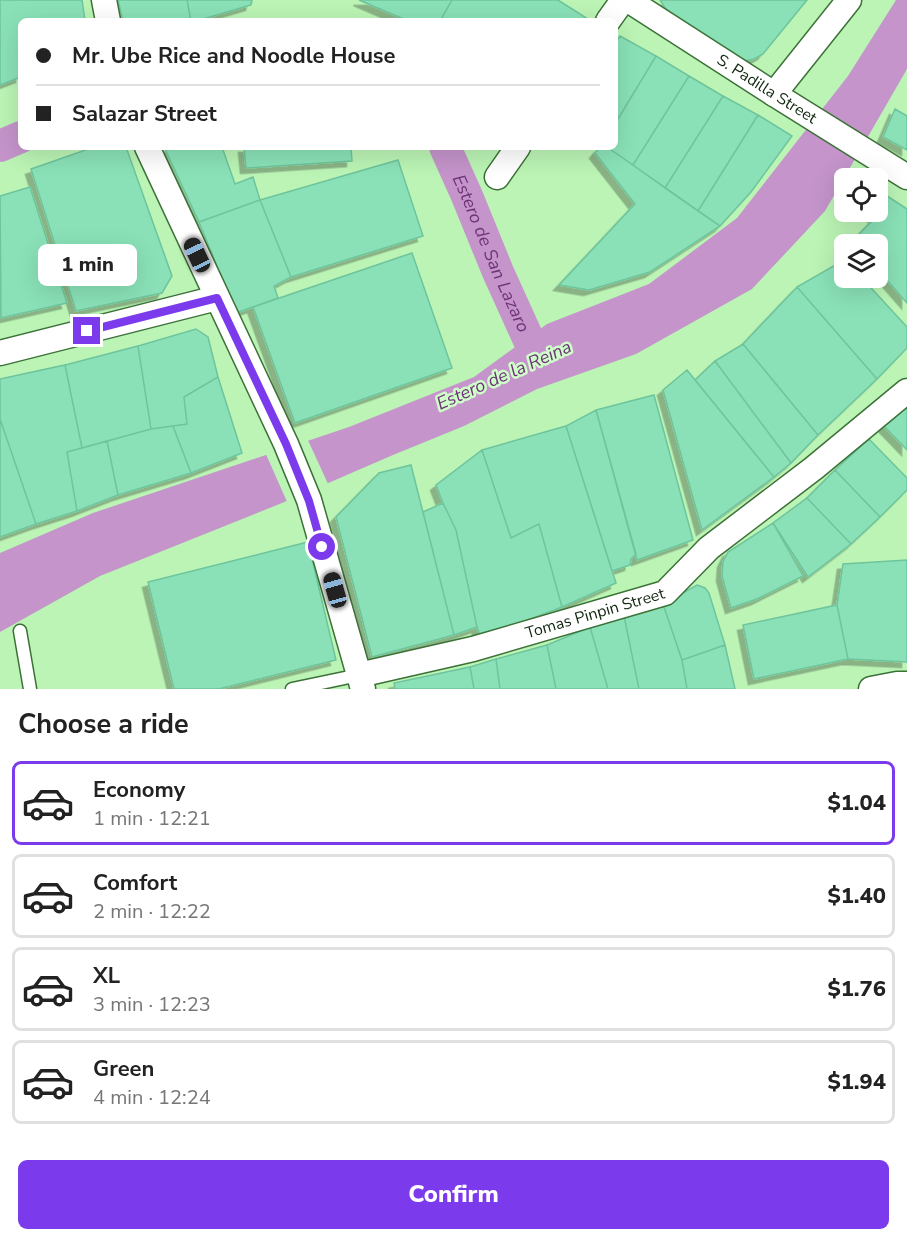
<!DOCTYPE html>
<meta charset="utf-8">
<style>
:root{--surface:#fff;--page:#f2f2f2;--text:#222;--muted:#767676;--line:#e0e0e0;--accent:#7c3aed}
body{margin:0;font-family:"Nunito Sans",sans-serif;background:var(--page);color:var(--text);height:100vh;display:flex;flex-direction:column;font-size:22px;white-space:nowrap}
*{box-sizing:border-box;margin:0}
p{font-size:20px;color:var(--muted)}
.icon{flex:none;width:33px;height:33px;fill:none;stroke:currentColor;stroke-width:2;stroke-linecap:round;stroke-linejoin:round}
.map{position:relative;height:689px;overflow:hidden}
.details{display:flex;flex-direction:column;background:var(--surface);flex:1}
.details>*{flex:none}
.guide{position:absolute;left:18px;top:18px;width:600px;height:132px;border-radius:9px;box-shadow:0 6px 24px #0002;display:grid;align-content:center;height:132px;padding:0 18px;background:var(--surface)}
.controls{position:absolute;left:834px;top:168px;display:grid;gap:12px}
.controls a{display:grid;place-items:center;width:54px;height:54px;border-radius:9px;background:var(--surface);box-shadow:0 6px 24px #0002;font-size:30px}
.end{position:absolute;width:27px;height:27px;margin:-14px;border:8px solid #7c3aed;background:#fff;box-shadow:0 0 0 3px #fff}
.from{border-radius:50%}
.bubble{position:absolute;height:42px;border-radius:9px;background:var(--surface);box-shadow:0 6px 24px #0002;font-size:20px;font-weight:800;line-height:42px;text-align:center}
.car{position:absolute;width:18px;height:36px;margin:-18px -9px;border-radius:8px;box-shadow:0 0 4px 2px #0007;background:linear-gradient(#222 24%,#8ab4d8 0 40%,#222 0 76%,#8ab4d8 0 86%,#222 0)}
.guide b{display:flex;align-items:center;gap:21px;height:57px;font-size:22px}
.guide b+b{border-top:2px solid var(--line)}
.guide i{width:15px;height:15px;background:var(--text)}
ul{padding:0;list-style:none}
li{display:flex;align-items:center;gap:18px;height:84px;margin:0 12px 9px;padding:0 6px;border:3px solid var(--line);border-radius:9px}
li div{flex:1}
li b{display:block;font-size:22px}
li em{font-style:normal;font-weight:800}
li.active{border-color:var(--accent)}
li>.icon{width:54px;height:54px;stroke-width:1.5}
h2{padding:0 18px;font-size:27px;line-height:72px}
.button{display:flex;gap:12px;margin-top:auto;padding:12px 18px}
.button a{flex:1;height:69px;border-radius:9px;background:var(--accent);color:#fff;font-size:24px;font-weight:800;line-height:69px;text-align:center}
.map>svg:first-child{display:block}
</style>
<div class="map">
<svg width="907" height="689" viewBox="0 0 907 689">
<defs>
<filter id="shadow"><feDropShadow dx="-5.5" dy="5.5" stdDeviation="0" flood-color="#0004"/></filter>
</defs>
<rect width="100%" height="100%" fill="#bbf4b5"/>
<!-- water -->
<path fill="#c494ca" d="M 896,0 L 907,0 L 907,69 L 825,211 L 752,289 L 636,354 L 537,389 L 464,426 L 393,455 L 282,503 L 100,576 L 0,632 L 0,553 L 93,513 L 349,427 L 474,377 L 547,324 L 649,284 L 737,218 L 848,76 Z"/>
<!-- pier -->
<path fill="#bbf4b5" d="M 307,438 L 329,486 L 288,504 L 265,452 Z"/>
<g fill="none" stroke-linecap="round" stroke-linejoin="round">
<!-- canal -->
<g stroke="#c494ca" stroke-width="32">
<path d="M 0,146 L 21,137"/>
<path id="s1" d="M 445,147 L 467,196 L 498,272 L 537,358"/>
</g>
</g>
<!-- building -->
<path fill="#8ae1b7" stroke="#6ec49c" stroke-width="1.5" filter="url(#shadow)" d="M 0,0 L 82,0 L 85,21 L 21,21 L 21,77 L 0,85 Z
M 118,0 L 187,0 L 191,21 L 123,21 Z
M 187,0 L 252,0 L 251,5 L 196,21 L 191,21 Z
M 359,0 L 452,0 L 440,21 L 408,21 Z
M 452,0 L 558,0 L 588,19 L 587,21 L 440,21 Z
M 660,0 L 807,0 L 763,54 L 754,59 L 744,61 L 735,57 L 666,9 Z
M 620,36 L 656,56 L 615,124 L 615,44 Z
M 656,56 L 689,76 L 633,165 L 607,147 L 615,147 L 615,124 Z
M 689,76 L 723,96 L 665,188 L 633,165 Z
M 723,96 L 758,115 L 698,211 L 665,188 Z
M 895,109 L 907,116 L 907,150 L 883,137 Z
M 758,115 L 792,136 L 751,192 L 720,226 L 698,211 Z
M 94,147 L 126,147 L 172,276 L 162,293 L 76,311 L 31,169 Z
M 164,147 L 222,147 L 235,184 L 253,177 L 260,200 L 199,222 Z
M 244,147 L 351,147 L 352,161 L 246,168 Z
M 600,147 L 607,147 L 720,226 L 650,272 L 589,290 L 559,285 L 635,204 L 595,153 Z
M 398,160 L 423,236 L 291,277 L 260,200 Z
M 30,187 L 67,303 L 1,318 L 0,196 Z
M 884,194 L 907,209 L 907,303 L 878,270 L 878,244 L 861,244 L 863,241 L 857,236 L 875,218 L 866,212 L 878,212 L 878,201 Z
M 260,200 L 291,277 L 274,286 L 278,298 L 236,313 L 199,222 Z
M 412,253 L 452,368 L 295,423 L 253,307 Z
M 844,260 L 844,278 L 862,278 L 907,327 L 907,348 L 877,379 L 797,287 Z
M 797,287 L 877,379 L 818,435 L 743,344 Z
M 196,329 L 208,337 L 218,377 L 184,397 L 187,424 L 151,429 L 138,346 Z
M 743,344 L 818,435 L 791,463 L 715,361 Z
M 138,346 L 151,429 L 82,448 L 65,365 Z
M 715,361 L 791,463 L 774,477 L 695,380 Z
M 65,365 L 82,448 L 67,452 L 77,511 L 36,524 L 0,419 L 0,379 Z
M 687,370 L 774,477 L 702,530 L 663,390 Z
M 218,377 L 242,453 L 191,473 L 173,426 L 187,424 L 184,397 Z
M 654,395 L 693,540 L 637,560 L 596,410 Z
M 907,404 L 907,450 L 884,426 Z
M 596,410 L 636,554 L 631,559 L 630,565 L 612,571 L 566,426 Z
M 0,419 L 36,524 L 0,537 Z
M 173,426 L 191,473 L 118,495 L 107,441 L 151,429 Z
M 566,426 L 616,583 L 562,607 L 539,524 L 511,538 L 482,450 Z
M 869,439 L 907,478 L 907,490 L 880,517 L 835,470 Z
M 107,441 L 118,495 L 77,511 L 67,452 Z
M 482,450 L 511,538 L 539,524 L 562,607 L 481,638 L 477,627 L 456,530 L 443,503 L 436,485 Z
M 411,465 L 454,635 L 372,657 L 336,517 L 379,473 Z
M 835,470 L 880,517 L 851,544 L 807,498 Z
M 807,498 L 851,544 L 808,577 L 773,523 Z
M 443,503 L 456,530 L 477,627 L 454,635 L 423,512 Z
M 773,523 L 803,576 L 757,599 L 731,608 L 722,576 L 723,562 L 728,552 Z
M 308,542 L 336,660 L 219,689 L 174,689 L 148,582 Z
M 907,560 L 907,662 L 848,659 L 837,605 L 843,564 Z
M 697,585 L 705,588 L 709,593 L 725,645 L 682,660 L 663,604 Z
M 663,604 L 682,660 L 687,689 L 639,689 L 624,616 Z
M 837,605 L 848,659 L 754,679 L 743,625 Z
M 624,616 L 639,689 L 608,689 L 590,627 Z
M 590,627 L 608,689 L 556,689 L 547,645 Z
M 547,645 L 556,689 L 500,689 L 496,659 Z
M 725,645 L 735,689 L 687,689 L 682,660 Z
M 496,659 L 500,689 L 474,689 L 470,667 Z
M 470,667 L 474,689 L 395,689 L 394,683 Z"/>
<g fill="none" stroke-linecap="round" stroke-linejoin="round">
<!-- lane casing -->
<g stroke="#3c7138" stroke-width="15">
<path id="lane" d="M 20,631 L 30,689
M 292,689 L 359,675"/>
</g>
<!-- street casing -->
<g stroke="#3c7138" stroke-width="27">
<g id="street">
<path d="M 104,0 L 108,21"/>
<path id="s2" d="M 628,0 L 774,94 L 907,177"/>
<path d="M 608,21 L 623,0"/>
<path d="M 774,94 L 849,0"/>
<path d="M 147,147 L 286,444 L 309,500 L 363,689"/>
<path d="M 497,177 L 518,147"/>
<path d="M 0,353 L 217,298"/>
<path id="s3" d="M 359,675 L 473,649 L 665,593 L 709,548 L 814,468 L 907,391"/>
<path d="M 871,689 L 897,684 L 907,684"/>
</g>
</g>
<!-- lane -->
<use href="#lane" stroke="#fff" stroke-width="12"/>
<!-- street -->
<use href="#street" stroke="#fff" stroke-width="24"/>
</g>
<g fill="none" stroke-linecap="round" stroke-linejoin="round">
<!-- route -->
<path stroke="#7c3aed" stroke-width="8" d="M 87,331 L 217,298 L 286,444 L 309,501 L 322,547"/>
</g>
<g text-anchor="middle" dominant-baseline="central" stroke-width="5" stroke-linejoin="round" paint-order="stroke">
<!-- street labels -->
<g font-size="16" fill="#122810" stroke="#d0fecb">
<text stroke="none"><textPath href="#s2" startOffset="165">S. Padilla Street</textPath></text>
<text stroke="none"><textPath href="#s3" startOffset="244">Tomas Pinpin Street</textPath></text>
</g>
<!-- water labels -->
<g font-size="18" font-style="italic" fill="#6d3376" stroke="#d0fecb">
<text stroke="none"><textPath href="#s1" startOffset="116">Estero de San Lazaro</textPath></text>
<text transform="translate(504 375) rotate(-24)">Estero de la Reina</text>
</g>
</g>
</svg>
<div class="controls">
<a><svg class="icon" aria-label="locate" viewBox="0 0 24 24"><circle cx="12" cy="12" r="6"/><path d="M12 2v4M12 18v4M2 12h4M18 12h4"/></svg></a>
<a><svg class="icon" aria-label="layers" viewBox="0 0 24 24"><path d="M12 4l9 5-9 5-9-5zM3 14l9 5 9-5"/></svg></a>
</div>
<i class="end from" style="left:322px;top:547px"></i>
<i class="end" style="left:87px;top:331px"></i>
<div class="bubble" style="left:38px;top:244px;width:99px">1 min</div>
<i class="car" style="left:197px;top:255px;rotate:335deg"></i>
<i class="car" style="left:335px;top:590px;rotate:344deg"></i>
<div class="guide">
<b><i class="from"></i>Mr. Ube Rice and Noodle House</b>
<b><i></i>Salazar Street</b>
</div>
</div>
<section class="details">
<h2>Choose a ride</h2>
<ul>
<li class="active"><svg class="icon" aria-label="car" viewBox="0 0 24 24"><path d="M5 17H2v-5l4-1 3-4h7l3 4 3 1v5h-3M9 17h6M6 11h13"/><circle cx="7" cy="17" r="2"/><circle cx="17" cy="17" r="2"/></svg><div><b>Economy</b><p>1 min · 12:21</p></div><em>$1.04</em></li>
<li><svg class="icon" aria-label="car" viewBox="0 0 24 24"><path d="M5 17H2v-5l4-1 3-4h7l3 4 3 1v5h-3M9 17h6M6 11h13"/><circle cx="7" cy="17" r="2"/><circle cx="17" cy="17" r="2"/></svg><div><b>Comfort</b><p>2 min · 12:22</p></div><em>$1.40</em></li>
<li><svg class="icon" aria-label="car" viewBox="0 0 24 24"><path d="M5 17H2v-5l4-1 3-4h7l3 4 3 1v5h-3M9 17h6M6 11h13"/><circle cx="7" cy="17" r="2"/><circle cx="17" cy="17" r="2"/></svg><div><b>XL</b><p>3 min · 12:23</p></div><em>$1.76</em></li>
<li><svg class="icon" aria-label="car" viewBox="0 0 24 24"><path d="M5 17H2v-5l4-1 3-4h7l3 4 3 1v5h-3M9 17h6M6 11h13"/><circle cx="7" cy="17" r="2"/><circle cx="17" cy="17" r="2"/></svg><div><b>Green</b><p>4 min · 12:24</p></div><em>$1.94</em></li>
</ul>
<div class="button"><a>Confirm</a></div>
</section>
